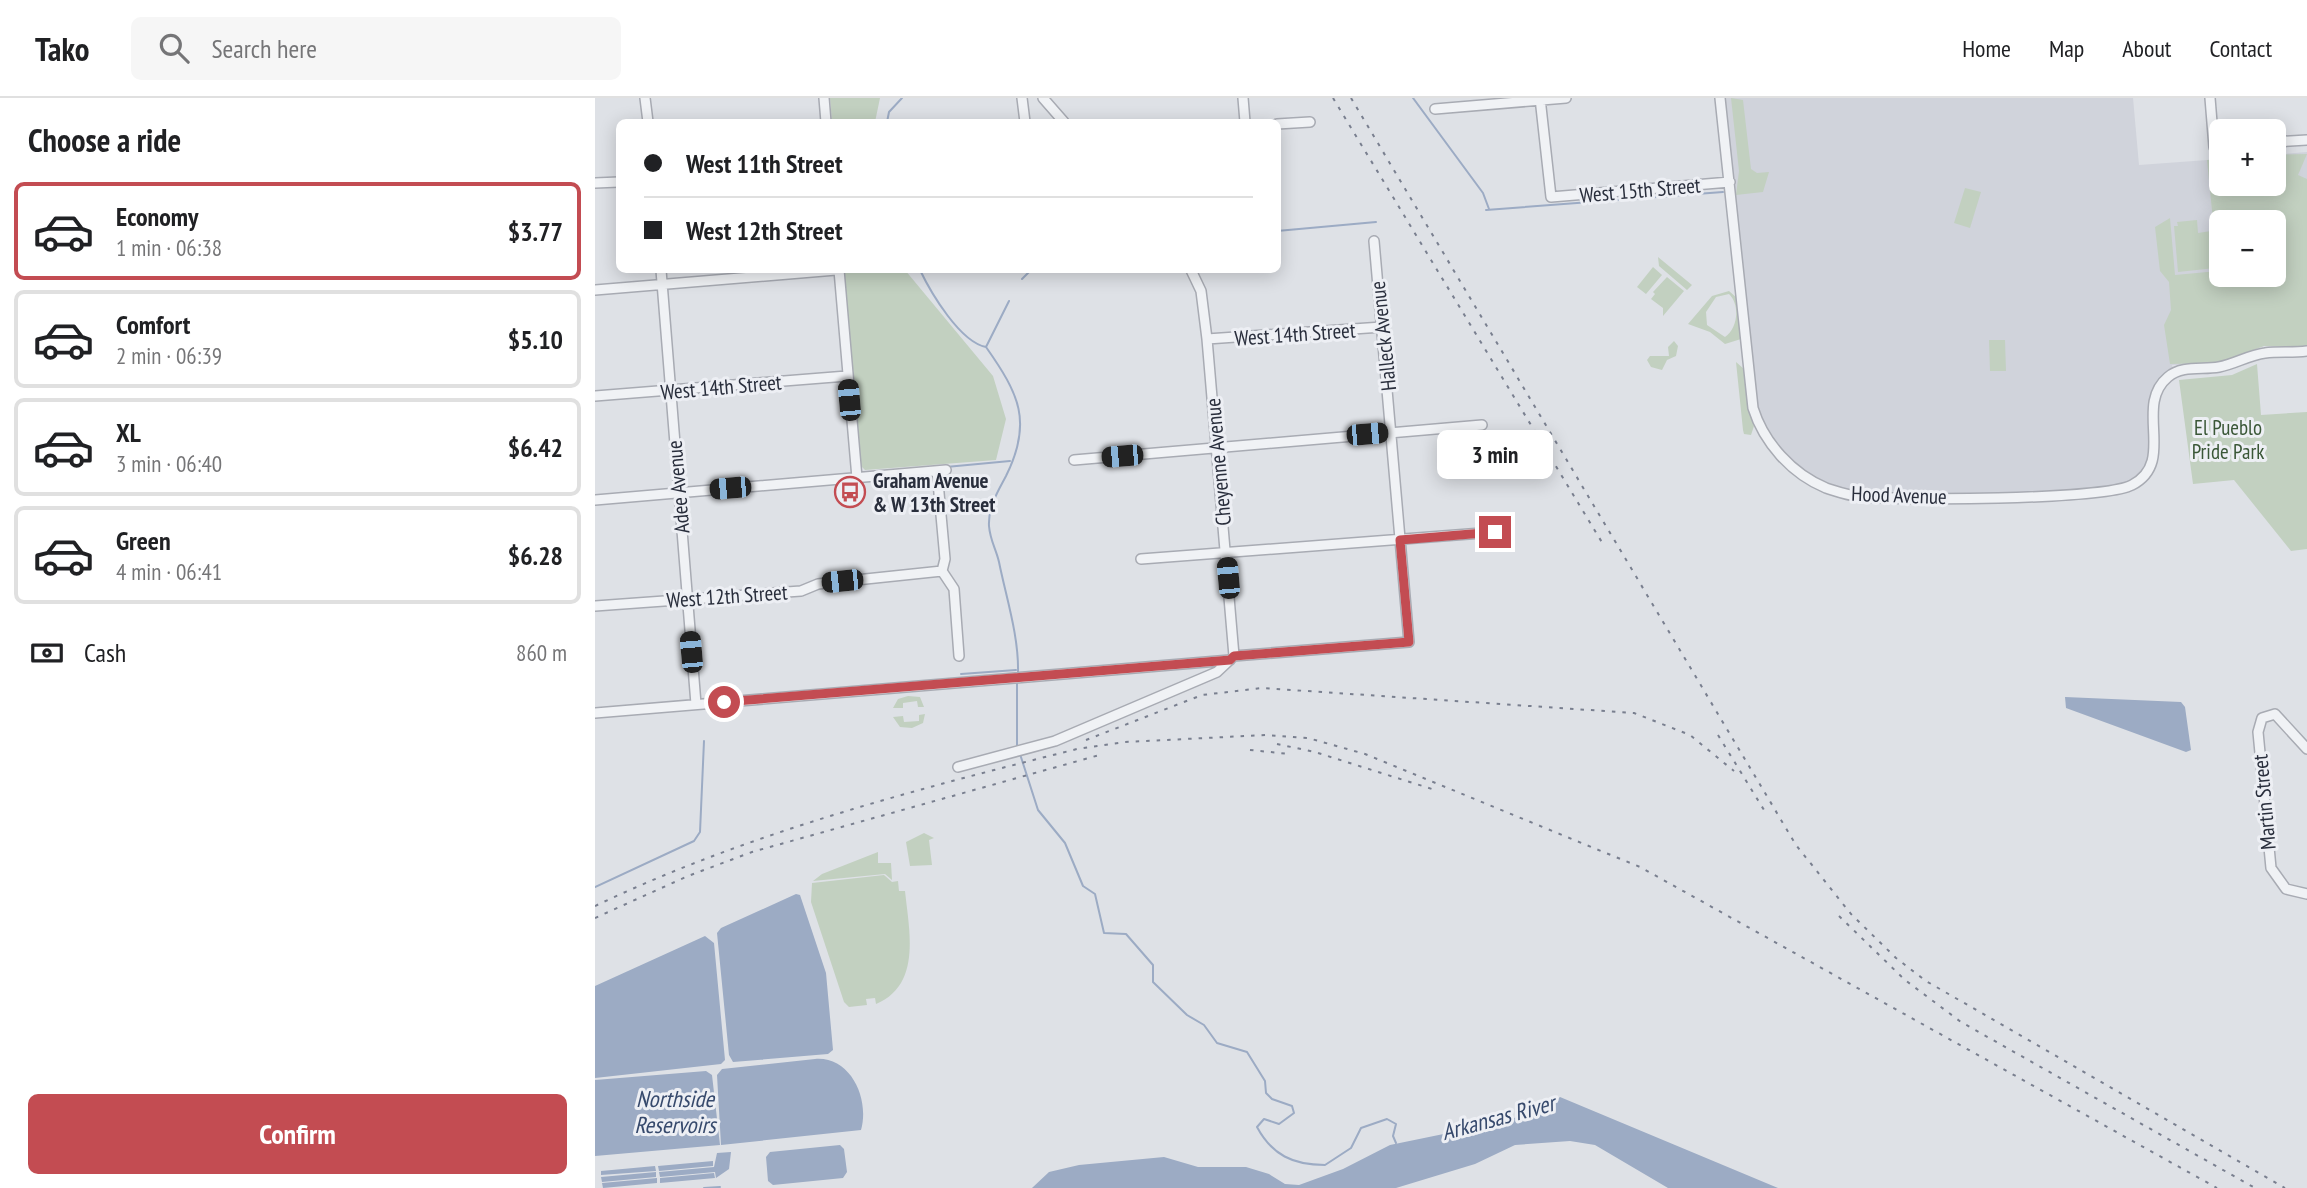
<!DOCTYPE html>
<meta charset="utf-8">
<style>
:root{--surface:#fff;--page:#f6f6f6;--text:#202124;--muted:#757577;--line:#e0e0e0;--accent:#c34c52}
body{margin:0;font-family:"PT Sans Narrow",sans-serif;background:var(--page);color:var(--text);height:100vh;display:flex;flex-direction:column;font-size:26px;white-space:nowrap}
*{box-sizing:border-box;margin:0}
p{font-size:23px;color:var(--muted)}
.icon{flex:none;width:38px;height:38px;fill:none;stroke:currentColor;stroke-width:2;stroke-linecap:round;stroke-linejoin:round}
.map{position:relative;flex:1;overflow:hidden}
.sheet{display:flex;flex-direction:column;background:var(--surface);width:595px}
.sheet>*{flex:none}
.banner{position:absolute;left:21px;top:21px;width:665px;height:154px;border-radius:10px;box-shadow:0 4px 18px #0003;display:grid;align-content:center;height:154px;padding:0 28px;background:var(--surface)}
.controls{position:absolute;left:1614px;top:21px;display:grid;gap:14px}
.controls a{display:grid;place-items:center;width:77px;height:77px;border-radius:10px;background:var(--surface);box-shadow:0 4px 18px #0003;font-size:35px}
.end{position:absolute;width:32px;height:32px;margin:-16px;border:9px solid #c34c52;background:#fff;box-shadow:0 0 0 4px #fff}
.from{border-radius:50%}
.bubble{position:absolute;height:49px;border-radius:10px;background:var(--surface);box-shadow:0 4px 18px #0003;font-size:23px;font-weight:800;line-height:49px;text-align:center}
.car{position:absolute;width:21px;height:42px;margin:-21px -10px;border-radius:9px;box-shadow:0 0 5px 2px #0007;background:linear-gradient(#222 24%,#8ab4d8 0 40%,#222 0 76%,#8ab4d8 0 86%,#222 0)}
.banner b{display:flex;align-items:center;gap:24px;height:66px;font-size:26px}
.banner b+b{border-top:2px solid var(--line)}
.banner i{width:18px;height:18px;background:var(--text)}
ul{padding:0;list-style:none}
li{display:flex;align-items:center;gap:21px;height:98px;margin:0 14px 10px;padding:0 14px;border:4px solid var(--line);border-radius:10px}
li div{flex:1}
li b{display:block;font-size:26px}
li em{font-style:normal;font-weight:800}
li.selected{border-color:var(--accent)}
li>.icon{width:63px;height:63px;stroke-width:1.5}
h2{padding:0 28px;font-size:32px;line-height:84px}
.pay{display:flex;align-items:center;gap:18px;height:77px;padding:0 28px;font-size:26px}
.pay p{margin-inline-start:auto}
.button{display:flex;gap:14px;margin-top:auto;padding:14px 28px}
.button a{flex:1;height:80px;border-radius:10px;background:var(--accent);color:#fff;font-size:28px;font-weight:800;line-height:80px;text-align:center}
header{display:flex;align-items:center;gap:42px;box-sizing:border-box;height:98px;padding:0 35px;background:var(--surface);border-bottom:2px solid var(--line)}
header strong{font-size:33px}
nav{display:flex;gap:38px;margin-inline-start:auto;font-size:24px}
.search{width:490px;height:63px;background:var(--page);display:flex;align-items:center;gap:18px;box-sizing:border-box;padding:0 24px;border-radius:10px;color:var(--muted);font-size:26px}
main{display:flex;flex:1;min-height:0}
.map>svg:first-child{display:block}
</style>
<header>
<strong>Tako</strong>
<div class="search"><svg class="icon" aria-label="search" viewBox="0 0 24 24"><circle cx="10" cy="10" r="6"/><path d="M15 15l6 6"/></svg>Search here</div>
<nav><a>Home</a><a>Map</a><a>About</a><a>Contact</a></nav>
</header>
<main>
<section class="sheet">
<h2>Choose a ride</h2>
<ul>
<li class="selected"><svg class="icon" aria-label="car" viewBox="0 0 24 24"><path d="M5 17H2v-5l4-1 3-4h7l3 4 3 1v5h-3M9 17h6M6 11h13"/><circle cx="7" cy="17" r="2"/><circle cx="17" cy="17" r="2"/></svg><div><b>Economy</b><p>1 min · 06:38</p></div><em>$3.77</em></li>
<li><svg class="icon" aria-label="car" viewBox="0 0 24 24"><path d="M5 17H2v-5l4-1 3-4h7l3 4 3 1v5h-3M9 17h6M6 11h13"/><circle cx="7" cy="17" r="2"/><circle cx="17" cy="17" r="2"/></svg><div><b>Comfort</b><p>2 min · 06:39</p></div><em>$5.10</em></li>
<li><svg class="icon" aria-label="car" viewBox="0 0 24 24"><path d="M5 17H2v-5l4-1 3-4h7l3 4 3 1v5h-3M9 17h6M6 11h13"/><circle cx="7" cy="17" r="2"/><circle cx="17" cy="17" r="2"/></svg><div><b>XL</b><p>3 min · 06:40</p></div><em>$6.42</em></li>
<li><svg class="icon" aria-label="car" viewBox="0 0 24 24"><path d="M5 17H2v-5l4-1 3-4h7l3 4 3 1v5h-3M9 17h6M6 11h13"/><circle cx="7" cy="17" r="2"/><circle cx="17" cy="17" r="2"/></svg><div><b>Green</b><p>4 min · 06:41</p></div><em>$6.28</em></li>
</ul>
<div class="pay"><svg class="icon" aria-label="cash" viewBox="0 0 24 24"><path d="M3 7h18v10H3z"/><circle cx="12" cy="12" r="2"/></svg>Cash<p>860 m</p></div>
<div class="button"><a>Confirm</a></div>
</section>
<div class="map">
<svg width="1712" height="1090" viewBox="0 0 1712 1090">
<rect width="100%" height="100%" fill="#dee1e6"/>
<!-- built -->
<path fill="#d0d3db" fill-rule="evenodd" d="M 1129,0 L 1538,0 L 1544,67 L 1626,61 L 1626,86 L 1678,86 L 1678,57 L 1712,54 L 1712,249 L 1669,248 L 1613,266 L 1577,267 L 1579,274 L 1563,291 L 1554,372 L 1524,392 L 1330,399 L 1245,394 L 1193,365 L 1160,316 ZM 1626,124 L 1678,124 L 1678,177 L 1626,177 Z"/>
<!-- green -->
<path fill="#c2d0c0" fill-rule="evenodd" d="M 235,0 L 285,0 L 280,24 L 237,24 Z
M 1136,0 L 1148,2 L 1156,71 L 1162,75 L 1174,74 L 1168,94 L 1141,97 L 1144,73 Z
M 1712,56 L 1703,77 L 1712,81 L 1712,249 L 1669,248 L 1623,265 L 1575,266 L 1569,227 L 1576,212 L 1574,184 L 1565,173 L 1560,129 L 1575,120 L 1580,177 L 1623,173 L 1612,62 L 1626,61 L 1626,86 L 1678,86 L 1678,57 ZM 1626,124 L 1678,124 L 1678,177 L 1626,177 Z
M 1370,90 L 1386,94 L 1375,130 L 1359,125 Z
M 1602,122 L 1603,135 L 1616,133 L 1620,170 L 1583,174 L 1579,128 L 1583,128 L 1582,124 Z
M 1063,159 L 1097,187 L 1092,192 L 1064,168 Z
M 1058,169 L 1067,177 L 1051,196 L 1042,189 Z
M 248,172 L 310,172 L 398,278 L 411,321 L 401,362 L 270,372 L 266,368 Z
M 1072,179 L 1089,193 L 1068,218 L 1068,210 L 1056,201 L 1060,196 L 1058,194 Z
M 1134,193 L 1142,200 L 1146,241 L 1130,246 L 1115,234 L 1093,226 L 1117,198 ZM 1134,196 C 1146,208 1142,231 1130,239 L 1112,227 L 1111,214 L 1121,199 Z
M 1394,242 L 1410,242 L 1411,273 L 1395,273 Z
M 1079,243 L 1083,248 L 1081,258 L 1072,262 L 1067,272 L 1056,269 L 1052,262 L 1055,258 L 1074,258 L 1073,249 Z
M 1141,264 L 1149,271 L 1154,312 L 1159,328 L 1156,337 L 1149,336 L 1148,332 Z
M 1662,266 L 1666,317 L 1712,314 L 1712,451 L 1696,453 L 1639,382 L 1598,386 L 1584,282 L 1637,277 Z
M 313,598 L 325,599 L 329,609 L 323,609 L 322,603 L 308,605 L 308,610 L 298,610 L 303,601 Z
M 330,616 L 328,625 L 317,630 L 305,629 L 298,619 L 308,618 L 309,624 L 324,623 L 324,617 Z
M 329,735 L 339,740 L 334,742 L 337,767 L 315,768 L 311,744 Z
M 283,754 L 283,765 L 296,765 L 297,782 L 290,776 L 218,783 L 227,776 Z
M 289,777 L 297,784 L 303,783 L 304,793 L 310,793 C 314,832 327,887 281,906 L 280,900 L 271,901 L 272,907 L 254,909 L 249,904 L 216,804 L 217,785 Z"/>
<!-- water -->
<path fill="#9cabc4" d="M 1470,599 L 1586,604 L 1590,609 L 1596,652 L 1591,654 L 1471,610 Z
M 201,796 L 205,797 L 231,875 L 238,952 L 233,956 L 138,964 L 134,957 L 122,835 L 126,830 Z
M 110,838 L 119,845 L 130,962 L 126,966 L 0,980 L 0,888 Z
M 220,961 C 255,958 275,1000 266,1032 L 126,1047 L 122,977 L 127,971 Z
M 111,973 L 117,977 L 125,1047 L 0,1058 L 0,982 Z
M 965,999 L 1183,1090 L 1073,1090 L 1000,1047 L 975,1043 L 920,1047 L 880,1066 L 801,1090 L 437,1090 L 454,1074 L 484,1067 L 569,1059 L 603,1069 L 651,1069 L 674,1076 L 690,1086 L 704,1087 L 748,1071 L 795,1047 L 907,1024 L 955,1008 Z
M 245,1047 L 249,1051 L 252,1074 L 248,1080 L 178,1087 L 173,1083 L 171,1059 L 175,1054 Z
M 136,1054 L 134,1071 L 121,1080 L 120,1074 L 65,1079 L 64,1074 L 119,1069 L 122,1055 Z
M 118,1063 L 118,1068 L 64,1073 L 63,1068 Z
M 60,1068 L 61,1073 L 6,1077 L 6,1073 Z
M 61,1074 L 61,1079 L 7,1084 L 6,1079 Z
M 119,1075 L 120,1080 L 65,1085 L 65,1080 Z
M 62,1080 L 62,1085 L 8,1090 L 7,1085 Z"/>
<g fill="none" stroke-linecap="round" stroke-linejoin="round">
<!-- stream -->
<path stroke="#9cabc4" stroke-width="2" d="M 818,0 L 888,95 L 894,111
M 292,24 L 294,14 L 307,0
M 891,112 L 1128,94
M 682,133 L 781,124
M 325,172 C 336,195 365,244 391,249 C 424,296 438,324 411,378 C 403,393 393,409 394,428 C 395,442 401,451 404,464 C 411,499 424,538 423,575
M 427,181 L 436,172
M 391,249 L 414,203
M 351,369 L 415,363
M 366,576 L 421,572
M 422,648 L 422,584
M 425,656 L 443,712 L 470,745 L 488,788 L 500,796 L 509,835 L 531,836 L 558,867 L 558,884 L 592,917 L 609,927 L 622,945 L 652,954 L 670,983 L 671,995 L 677,1001 L 697,1008 L 699,1015 L 684,1026 L 669,1021 L 662,1029 C 677,1057 698,1067 730,1067 L 756,1050 L 766,1030 L 792,1021 L 801,1026 L 798,1038 L 801,1045
M 0,789 L 99,743 L 105,734 L 109,643
M 109,1090 L 125,1089"/>
<!-- minor casing -->
<g stroke="#a8abb3" stroke-width="12">
<path id="minor" d="M 50,0 L 53,24
M 229,0 L 231,24
M 427,0 L 430,24
M 448,0 L 469,24
M 648,0 L 650,24
M 945,0 L 956,99 L 1135,84
M 1125,0 L 1158,310 C 1169,345 1197,376 1231,390 C 1241,393 1251,397 1262,398 C 1301,403 1508,402 1537,387 C 1582,364 1538,308 1573,279 C 1587,267 1607,272 1624,269 C 1640,266 1654,257 1670,255 C 1683,253 1698,255 1712,253
M 1615,0 L 1619,49 L 1626,49
M 840,11 L 971,0
M 682,26 L 715,24
M 1678,44 L 1712,42
M 0,85 L 24,84
M 66,172 L 101,606
M 244,172 L 262,380
M 596,172 L 606,193 L 612,241 L 639,558
M 0,192 L 241,172
M 612,241 L 787,229
M 0,298 L 252,278
M 479,362 L 887,327
M 342,373 L 350,461 L 347,473
M 0,402 L 351,372
M 546,461 L 900,434
M 347,473 L 359,491 L 364,558
M 0,508 L 206,493 L 223,486 L 347,473
M 0,615 L 635,562
M 1712,651 L 1680,616 L 1667,620 L 1663,634 L 1676,770 L 1691,791 L 1712,796
M 363,669 L 460,643 L 622,574 L 639,558 L 814,544 L 779,143"/>
</g>
<!-- minor -->
<use href="#minor" stroke="#f0f2f5" stroke-width="9"/>
<!-- rail -->
<path stroke="#797f8f" stroke-width="2" stroke-dasharray="3.5 7" stroke-linecap="butt" d="M 738,0 L 1008,446
M 756,0 L 1201,747 L 1256,816 L 1301,860 L 1331,883 L 1690,1090
M 1123,637 L 1169,712
M 491,642 L 607,597 L 667,590 L 1039,615 L 1095,637 L 1139,673
M 682,646 L 720,654 L 837,691
M 655,652 L 695,656
M 0,808 C 153,735 318,692 482,651 L 530,644 L 671,637 L 713,640 L 770,656 L 1045,769 L 1622,1090
M 1244,818 L 1310,882 L 1366,924 L 1660,1090
M 0,820 L 93,778 L 157,754 L 508,656"/>
</g>
<g fill="none" stroke-linecap="round" stroke-linejoin="round">
<!-- route -->
<path stroke="#c34c52" stroke-width="9" d="M 129,604 L 635,562 L 639,558 L 814,544 L 805,442 L 900,434"/>
</g>
<!-- icons -->
<defs>
<g id="bus-ring" transform="scale(1.575)"><circle r="9.5" fill="#edeff4" stroke="#c34c52" stroke-width="1.5"/><path d="M-5-6H5V4H4V6H2V4H-2V6H-4V4H-5ZM-3.5-4V0h7V-4ZM-3.5 1.2v1.5H-2V1.2ZM2 1.2v1.5H3.5V1.2Z" fill="#c34c52"/></g>
</defs>
<g fill-rule="evenodd">
<use href="#bus-ring" x="255" y="394"/>
</g>
<g text-anchor="middle" dominant-baseline="central" stroke-width="6" stroke-linejoin="round" paint-order="stroke">
<!-- street labels -->
<g font-size="21" fill="#292e3c" stroke="#edeff4">
<text transform="translate(1045 92) rotate(-5)">West 15th Street</text>
<text transform="translate(700 236) rotate(-4)">West 14th Street</text>
<text transform="translate(788 238) rotate(-96)">Halleck Avenue</text>
<text transform="translate(126 289) rotate(-5)">West 14th Street</text>
<text transform="translate(623 364) rotate(-95)">Cheyenne Avenue</text>
<text transform="translate(83 389) rotate(-95)">Adee Avenue</text>
<text transform="translate(1304 397) rotate(2)">Hood Avenue</text>
<text transform="translate(132 498) rotate(-4)">West 12th Street</text>
<text transform="translate(1669 704) rotate(-95)">Martin Street</text>
</g>
<!-- park labels -->
<g font-size="21" fill="#3a5737" stroke="#edeff4">
<text x="1633" y="329">El Pueblo<tspan x="1633" dy="24">Pride Park</tspan></text>
</g>
<!-- poi labels -->
<g font-size="21" font-weight="bold" fill="#292e3c" stroke="#edeff4" text-anchor="start">
<text x="278" y="382">Graham Avenue<tspan x="278" dy="24">&amp; W 13th Street</tspan></text>
</g>
<!-- water labels -->
<g font-size="23" font-style="italic" fill="#36496c" stroke="#edeff4">
<text x="80" y="1000">Northside<tspan x="80" dy="26">Reservoirs</tspan></text>
<text transform="translate(903 1019) rotate(-15)">Arkansas River</text>
</g>
</g>
</svg>
<div class="controls">
<a>+</a>
<a>−</a>
</div>
<i class="end from" style="left:129px;top:604px"></i>
<i class="end" style="left:900px;top:434px"></i>
<div class="bubble" style="left:842px;top:332px;width:116px">3 min</div>
<i class="car" style="left:254px;top:302px;rotate:355deg"></i>
<i class="car" style="left:772px;top:336px;rotate:85deg"></i>
<i class="car" style="left:527px;top:358px;rotate:265deg"></i>
<i class="car" style="left:135px;top:390px;rotate:265deg"></i>
<i class="car" style="left:633px;top:480px;rotate:355deg"></i>
<i class="car" style="left:247px;top:483px;rotate:264deg"></i>
<i class="car" style="left:96px;top:554px;rotate:355deg"></i>
<div class="banner">
<b><i class="from"></i>West 11th Street</b>
<b><i></i>West 12th Street</b>
</div>
</div>
</main>
